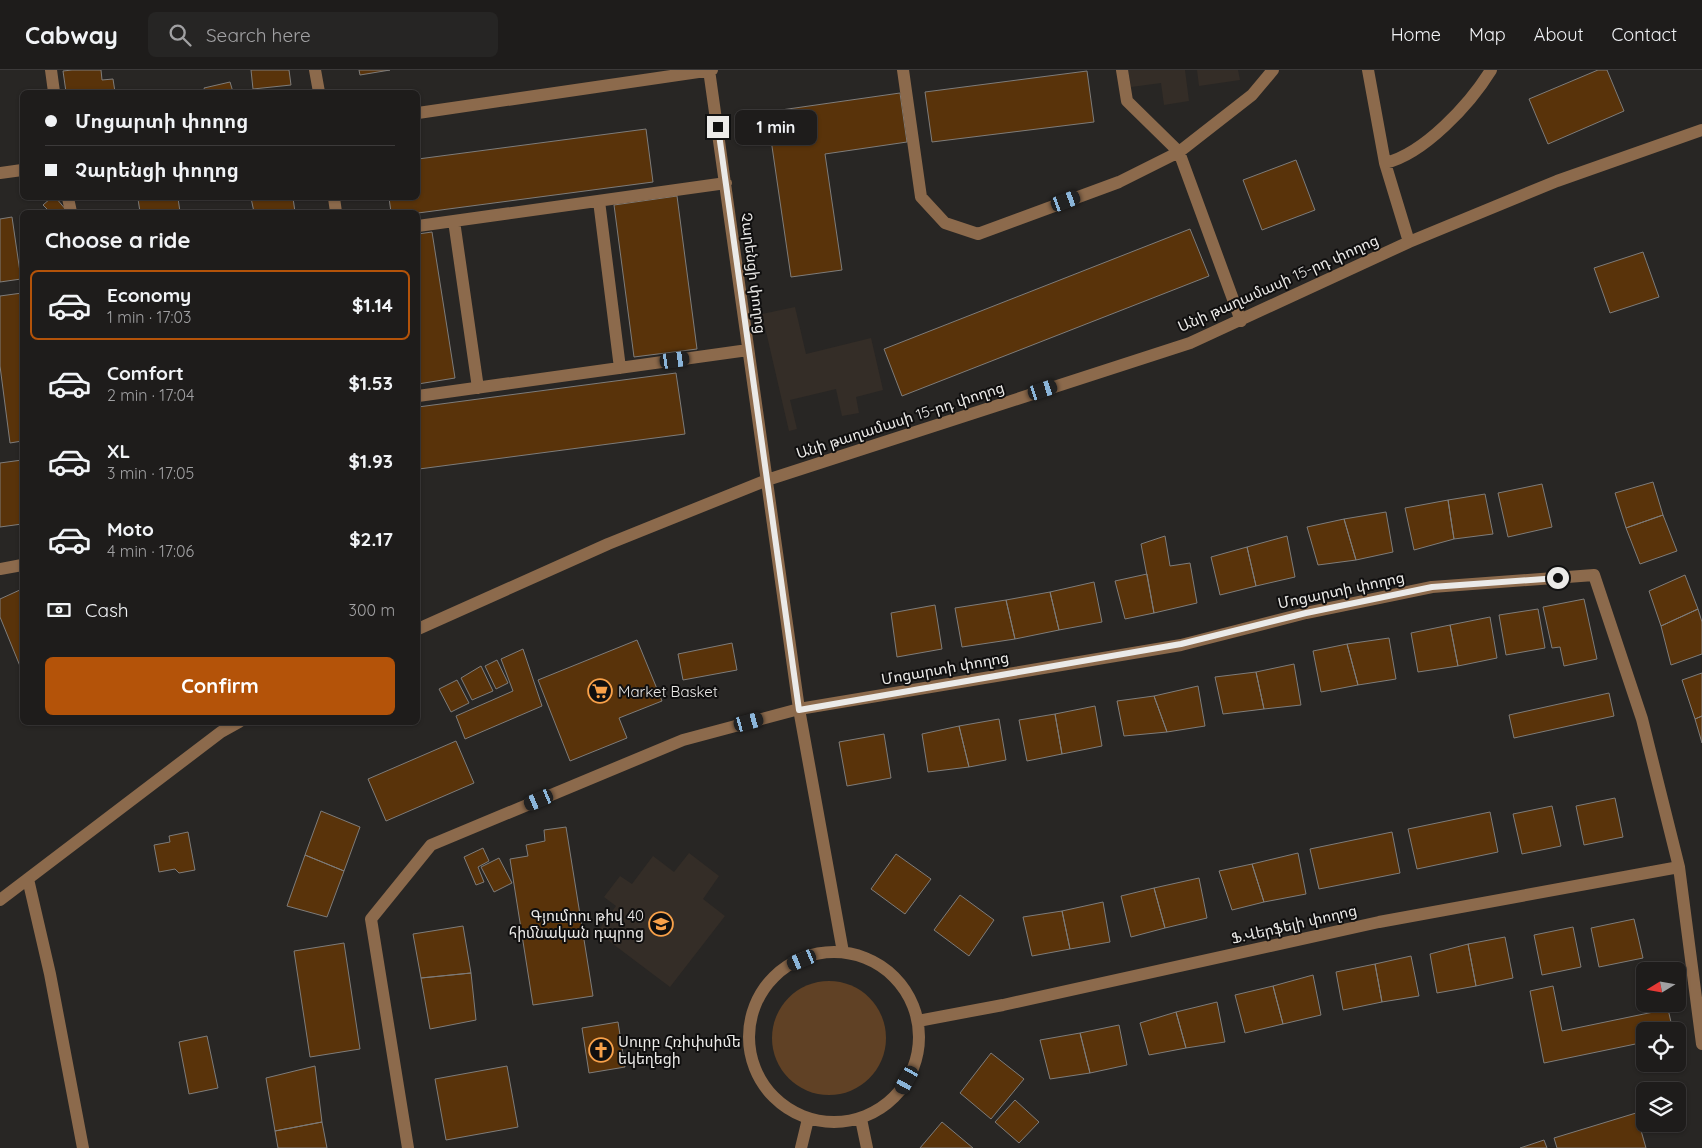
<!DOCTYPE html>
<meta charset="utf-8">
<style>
:root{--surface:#1e1c1b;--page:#262524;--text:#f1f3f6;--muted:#a1a1a3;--line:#3c3a3a;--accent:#b45309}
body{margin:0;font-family:Quicksand,"Noto Sans Armenian",sans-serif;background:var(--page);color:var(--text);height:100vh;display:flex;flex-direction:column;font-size:19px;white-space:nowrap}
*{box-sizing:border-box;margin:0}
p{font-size:16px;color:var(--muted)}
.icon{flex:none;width:28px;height:28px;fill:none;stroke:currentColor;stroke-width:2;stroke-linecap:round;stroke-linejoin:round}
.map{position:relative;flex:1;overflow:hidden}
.side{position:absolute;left:20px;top:140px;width:400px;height:515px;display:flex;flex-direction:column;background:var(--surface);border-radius:8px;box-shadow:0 1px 4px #0004,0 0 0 1px var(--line)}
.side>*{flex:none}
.hud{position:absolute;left:20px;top:20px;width:400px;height:110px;border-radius:8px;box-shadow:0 1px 4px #0004,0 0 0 1px var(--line);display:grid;align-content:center;height:110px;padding:0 25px;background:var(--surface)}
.needle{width:32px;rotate:259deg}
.buttons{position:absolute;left:1636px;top:892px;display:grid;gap:10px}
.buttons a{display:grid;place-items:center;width:50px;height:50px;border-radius:8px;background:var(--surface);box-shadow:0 1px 4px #0004,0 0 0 1px var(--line);font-size:25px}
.end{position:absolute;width:22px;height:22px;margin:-11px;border:6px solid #ebeae8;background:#111;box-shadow:0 0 0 2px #111}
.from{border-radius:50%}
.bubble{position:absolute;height:35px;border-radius:8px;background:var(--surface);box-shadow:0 1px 4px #0004,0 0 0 1px var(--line);font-size:16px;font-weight:800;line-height:35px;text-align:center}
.car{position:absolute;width:15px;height:30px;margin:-15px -8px;border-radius:6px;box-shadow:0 0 4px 1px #0007;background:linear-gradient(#222 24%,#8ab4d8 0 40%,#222 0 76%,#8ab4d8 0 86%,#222 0)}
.hud b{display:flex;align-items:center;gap:18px;height:48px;font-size:19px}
.hud b+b{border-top:1px solid var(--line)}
.hud i{width:12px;height:12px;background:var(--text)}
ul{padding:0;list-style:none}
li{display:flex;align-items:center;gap:15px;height:70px;margin:0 10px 8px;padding:0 15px;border:2px solid transparent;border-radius:8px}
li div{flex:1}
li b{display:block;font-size:19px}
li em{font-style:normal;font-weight:800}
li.on{border-color:var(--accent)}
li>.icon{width:45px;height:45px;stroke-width:1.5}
h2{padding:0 25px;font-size:22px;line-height:60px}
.pay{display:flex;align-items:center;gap:12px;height:55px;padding:0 25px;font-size:19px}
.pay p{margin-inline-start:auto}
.action{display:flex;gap:10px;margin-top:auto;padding:10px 25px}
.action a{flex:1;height:58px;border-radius:8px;background:var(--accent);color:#fff;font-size:20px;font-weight:800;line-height:58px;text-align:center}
header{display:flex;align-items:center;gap:30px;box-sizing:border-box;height:70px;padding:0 25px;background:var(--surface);border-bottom:1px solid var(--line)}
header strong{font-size:24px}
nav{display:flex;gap:28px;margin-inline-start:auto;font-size:18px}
.search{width:350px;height:45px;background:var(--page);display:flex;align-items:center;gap:12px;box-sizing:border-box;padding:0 18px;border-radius:8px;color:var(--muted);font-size:19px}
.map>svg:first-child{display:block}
</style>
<header>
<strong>Cabway</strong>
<div class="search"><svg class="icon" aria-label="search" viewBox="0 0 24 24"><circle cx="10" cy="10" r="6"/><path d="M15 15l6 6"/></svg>Search here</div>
<nav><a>Home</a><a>Map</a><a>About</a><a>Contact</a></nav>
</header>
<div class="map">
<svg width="1702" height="1078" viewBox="0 0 1702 1078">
<rect width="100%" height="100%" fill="#282624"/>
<!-- built -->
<path fill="#342d27" d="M 1128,0 L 1185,0 L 1189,31 L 1164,35 L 1161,13 L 1131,17 Z
M 1197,0 L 1238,0 L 1240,10 L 1199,16 Z
M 795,237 L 806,284 L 871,268 L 883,320 L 856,327 L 859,343 L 842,346 L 836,319 L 790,330 L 797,359 L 789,361 L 762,244 Z
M 689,783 L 719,806 L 703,829 L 725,846 L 670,917 L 597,862 L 616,836 L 604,827 L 620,806 L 632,814 L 653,786 L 674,802 Z"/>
<!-- green -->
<path fill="#604125" d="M772 968a57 57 0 1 1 114 0a57 57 0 1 1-114 0Z"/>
<!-- building -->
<path fill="#59330a" stroke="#7e7c7a" d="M 72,0 L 101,0 L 102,10 L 113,9 L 115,22 L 66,22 L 63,1 Z
M 251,0 L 289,0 L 291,15 L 253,19 Z
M 359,0 L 390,0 L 360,5 Z
M 1598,0 L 1607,0 L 1624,41 L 1548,74 L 1529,29 Z
M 1087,1 L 1094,52 L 932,72 L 925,22 Z
M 230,12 L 233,22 L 205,22 L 204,18 Z
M 900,23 L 907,72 L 825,84 L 842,200 L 791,207 L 767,42 Z
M 646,59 L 653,112 L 418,143 L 391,142 L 389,128 L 418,128 L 418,89 Z
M 1296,90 L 1315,140 L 1262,160 L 1243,110 Z
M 677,126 L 697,279 L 634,287 L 614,135 Z
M 51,128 L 56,128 L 67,141 L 65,142 L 50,142 L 43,135 Z
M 149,128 L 178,128 L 180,142 L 140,142 L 138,129 Z
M 251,128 L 293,128 L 295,142 L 254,142 Z
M 12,147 L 21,209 L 0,212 L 0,149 Z
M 1190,159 L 1209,206 L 902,326 L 884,279 Z
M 432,162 L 455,308 L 418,314 L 418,164 Z
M 1643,182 L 1659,227 L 1610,243 L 1594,198 Z
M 22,223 L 22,371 L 10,373 L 0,296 L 0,226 Z
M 676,303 L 685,364 L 419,399 L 418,386 L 418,337 Z
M 22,390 L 22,454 L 0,457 L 0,393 Z
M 1653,412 L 1663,445 L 1626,458 L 1615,423 Z
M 1542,414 L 1552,457 L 1508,467 L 1498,423 Z
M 1485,424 L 1493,464 L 1454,469 L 1448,430 Z
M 1448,430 L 1454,469 L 1414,480 L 1405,438 Z
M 1386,442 L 1393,482 L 1356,490 L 1344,449 Z
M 1663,445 L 1677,481 L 1640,494 L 1626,458 Z
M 1344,449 L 1356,490 L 1318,495 L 1307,457 Z
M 1165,466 L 1170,496 L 1190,493 L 1197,533 L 1154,543 L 1141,474 Z
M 1287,466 L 1295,507 L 1256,516 L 1247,477 Z
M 1247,477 L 1256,516 L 1220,525 L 1211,487 Z
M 1147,504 L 1154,543 L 1125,549 L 1115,511 Z
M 1685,505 L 1698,539 L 1661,556 L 1649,521 Z
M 1094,512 L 1102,552 L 1059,560 L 1050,522 Z
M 22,519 L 22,601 L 0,547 L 0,529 Z
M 1050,522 L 1059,560 L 1015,569 L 1006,530 Z
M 1584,529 L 1597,589 L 1564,596 L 1560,577 L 1552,578 L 1543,537 Z
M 1006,530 L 1015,569 L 962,577 L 955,538 Z
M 935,535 L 942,579 L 897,587 L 891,543 Z
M 1538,539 L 1545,578 L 1506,585 L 1499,545 Z
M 1698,539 L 1702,552 L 1702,584 L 1671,595 L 1661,556 Z
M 1490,547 L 1497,588 L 1458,596 L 1450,555 Z
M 1450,555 L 1458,596 L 1418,602 L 1411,563 Z
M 1389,568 L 1396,609 L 1358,615 L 1347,574 Z
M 637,570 L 662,631 L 619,648 L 627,668 L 570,691 L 538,610 Z
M 732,573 L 737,600 L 683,610 L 678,584 Z
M 1347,574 L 1358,615 L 1321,622 L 1313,581 Z
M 523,579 L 542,636 L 465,669 L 456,646 L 513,621 L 501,589 Z
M 497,590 L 508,613 L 496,619 L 485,596 Z
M 1294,594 L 1301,635 L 1264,639 L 1256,602 Z
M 481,596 L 493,621 L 472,630 L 461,608 Z
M 1256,602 L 1264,639 L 1223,644 L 1215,607 Z
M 1702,603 L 1702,646 L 1695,649 L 1682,610 Z
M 457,610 L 469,633 L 451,642 L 439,619 Z
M 1198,616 L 1205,656 L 1167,662 L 1154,626 Z
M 1609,623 L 1614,646 L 1514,668 L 1509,645 Z
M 1154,626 L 1167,662 L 1124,666 L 1117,631 Z
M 1095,636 L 1102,676 L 1062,684 L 1055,644 Z
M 1055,644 L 1062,684 L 1027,691 L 1019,650 Z
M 1702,646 L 1702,673 L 1695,649 Z
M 999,649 L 1006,690 L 969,697 L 959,656 Z
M 959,656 L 969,697 L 928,702 L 922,664 Z
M 884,664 L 891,708 L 847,716 L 839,672 Z
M 456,671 L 474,713 L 386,751 L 368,709 Z
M 1615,728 L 1623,767 L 1584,775 L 1576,736 Z
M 1552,736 L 1561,776 L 1522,784 L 1513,744 Z
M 321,741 L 360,757 L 344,801 L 305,785 Z
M 1490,742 L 1498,782 L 1417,799 L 1408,759 Z
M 566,757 L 593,926 L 533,935 L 510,789 L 528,786 L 526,775 L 545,771 L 544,760 Z
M 188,762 L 195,800 L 179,803 L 175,799 L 159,802 L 154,775 L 170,772 L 169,766 Z
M 1392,762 L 1400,803 L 1319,819 L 1310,779 Z
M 483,778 L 489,791 L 478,797 L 484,812 L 476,815 L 464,787 Z
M 1298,783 L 1306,824 L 1264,832 L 1252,794 Z
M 896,784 L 931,809 L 905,844 L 871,819 Z
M 305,785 L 344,801 L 327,847 L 287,836 Z
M 499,788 L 512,813 L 494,822 L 481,797 Z
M 1252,794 L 1264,832 L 1232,840 L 1219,801 Z
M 1199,808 L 1207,848 L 1165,858 L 1154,818 Z
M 1154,818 L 1165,858 L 1131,867 L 1121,826 Z
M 960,825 L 994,850 L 969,886 L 934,860 Z
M 1103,832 L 1110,872 L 1070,879 L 1062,841 Z
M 1062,841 L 1070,879 L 1032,886 L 1023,847 Z
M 1634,849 L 1643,888 L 1599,897 L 1591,858 Z
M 463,856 L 471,903 L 421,908 L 413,864 Z
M 1573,857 L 1581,897 L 1542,905 L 1534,865 Z
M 1505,867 L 1513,908 L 1476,916 L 1468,874 Z
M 344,873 L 360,979 L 310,987 L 294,881 Z
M 1468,874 L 1476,916 L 1437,923 L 1430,884 Z
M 1411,886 L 1419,926 L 1382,932 L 1375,894 Z
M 1375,894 L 1382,932 L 1343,940 L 1336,902 Z
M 471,903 L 476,950 L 430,959 L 421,908 Z
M 1313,905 L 1321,945 L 1283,954 L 1273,916 Z
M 1273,916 L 1283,954 L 1245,963 L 1235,925 Z
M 1553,916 L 1562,961 L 1668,939 L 1673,961 L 1645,961 L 1645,972 L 1544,993 L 1530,921 Z
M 1217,932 L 1225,972 L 1186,978 L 1176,942 Z
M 1176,942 L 1186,978 L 1149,985 L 1140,953 Z
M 618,952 L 625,997 L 589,1003 L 582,958 Z
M 1119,955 L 1127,995 L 1090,1003 L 1080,963 Z
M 1080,963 L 1090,1003 L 1050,1009 L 1040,970 Z
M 207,966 L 218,1018 L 189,1024 L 179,972 Z
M 991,983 L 1024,1009 L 991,1049 L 960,1023 Z
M 315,996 L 322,1052 L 275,1061 L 266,1008 Z
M 507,996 L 518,1057 L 446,1070 L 435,1009 Z
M 1015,1030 L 1039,1052 L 1019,1073 L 995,1052 Z
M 1636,1043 L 1646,1078 L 1557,1078 L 1554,1068 Z
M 322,1052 L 327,1078 L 278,1078 L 275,1061 Z
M 942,1052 L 973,1078 L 920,1078 Z
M 1544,1070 L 1547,1078 L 1520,1078 Z"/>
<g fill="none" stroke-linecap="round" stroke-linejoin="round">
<!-- minor -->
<path stroke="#8c6a4c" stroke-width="12" d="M 51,0 L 54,22
M 315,0 L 319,22
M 709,0 L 799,639 L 843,882
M 903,0 L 921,127 L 945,153 L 978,164 L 1119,112 L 1179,82 L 1127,31 L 1122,0
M 1368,0 L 1385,93 L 1409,172
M 418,43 L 712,0
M 1385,93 C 1424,84 1470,34 1491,0
M 0,103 L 22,100
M 68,128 L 71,142
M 334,128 L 336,142
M 599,131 L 620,298
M 454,151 L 478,318
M 418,156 L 726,113
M 1241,251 L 1179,82 L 1252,25 L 1273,0
M 418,326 L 748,280
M 0,499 L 22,495
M 418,559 L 608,474 L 767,410 L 1190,273 L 1409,172 L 1557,111 L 1702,60
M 28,809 L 50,904 L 83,1078
M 0,830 L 221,662 L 239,652
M749 967a85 85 0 1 1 170 0a85 85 0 1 1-170 0Z
M 918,951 L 1003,935 L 1379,852 L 1679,797
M 861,1049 L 867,1078
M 408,1078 L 371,849 L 431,775 L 683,670 L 799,639 L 1181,575 L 1306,543 L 1432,517 L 1594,505 L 1642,649 L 1679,797 L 1702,974
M 801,1078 L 808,1049"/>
</g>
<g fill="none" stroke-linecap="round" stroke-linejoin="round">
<!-- route -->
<path stroke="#ebeae8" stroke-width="6" d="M 718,57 L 799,640 L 1181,574 L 1306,543 L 1432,517 L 1558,508"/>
</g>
<!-- icons -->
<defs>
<g id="supermarket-ring" transform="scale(1.25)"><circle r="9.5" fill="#100f0f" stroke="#f8a14a" stroke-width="1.5"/><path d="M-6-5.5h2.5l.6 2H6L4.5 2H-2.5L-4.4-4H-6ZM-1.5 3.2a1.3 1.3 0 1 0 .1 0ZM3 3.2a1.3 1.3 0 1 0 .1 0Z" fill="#f8a14a"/></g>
<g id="school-ring" transform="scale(1.25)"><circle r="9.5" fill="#100f0f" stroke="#f8a14a" stroke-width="1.5"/><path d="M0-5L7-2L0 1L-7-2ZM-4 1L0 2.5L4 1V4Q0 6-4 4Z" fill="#f8a14a"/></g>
<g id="church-ring" transform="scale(1.25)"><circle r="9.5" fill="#100f0f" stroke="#f8a14a" stroke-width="1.5"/><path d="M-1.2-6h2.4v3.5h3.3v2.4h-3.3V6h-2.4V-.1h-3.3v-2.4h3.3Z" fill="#f8a14a"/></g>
</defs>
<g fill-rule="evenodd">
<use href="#supermarket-ring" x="600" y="621"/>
<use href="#school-ring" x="661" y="854"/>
<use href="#church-ring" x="601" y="980"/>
</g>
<g text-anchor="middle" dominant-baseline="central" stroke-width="4" stroke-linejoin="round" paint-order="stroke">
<!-- street labels -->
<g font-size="15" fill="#ebeae8" stroke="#100f0f">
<text transform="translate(754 203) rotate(83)">Չարենցի փողոց</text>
<text transform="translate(1278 213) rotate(-24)">Անի թաղամասի 15-րդ փողոց</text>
<text transform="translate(900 350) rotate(-18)">Անի թաղամասի 15-րդ փողոց</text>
<text transform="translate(1341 520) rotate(-12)">Մոցարտի փողոց</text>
<text transform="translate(945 598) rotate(-10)">Մոցարտի փողոց</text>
<text transform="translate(1294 854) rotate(-13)">Ֆ.Վերֆելի փողոց</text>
</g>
<!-- poi labels -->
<g font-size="15" fill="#ebeae8" stroke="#100f0f" text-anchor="start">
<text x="618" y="621">Market Basket</text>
<text x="644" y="845" text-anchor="end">Գյումրու թիվ 40<tspan x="644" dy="17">հիմնական դպրոց</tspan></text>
<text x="618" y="971">Սուրբ Հռիփսիմե<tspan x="618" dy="17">եկեղեցի</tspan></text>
</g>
</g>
</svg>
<div class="buttons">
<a><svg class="needle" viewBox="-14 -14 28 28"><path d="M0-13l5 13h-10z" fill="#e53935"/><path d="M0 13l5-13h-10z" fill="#a1a1a3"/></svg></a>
<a><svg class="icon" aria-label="locate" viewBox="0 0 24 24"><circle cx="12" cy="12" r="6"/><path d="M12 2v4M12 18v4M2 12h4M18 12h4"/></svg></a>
<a><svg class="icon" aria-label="layers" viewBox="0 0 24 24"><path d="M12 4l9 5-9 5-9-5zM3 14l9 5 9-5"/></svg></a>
</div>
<i class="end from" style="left:1558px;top:508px"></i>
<i class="end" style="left:718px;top:57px"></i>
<div class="bubble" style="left:735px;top:40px;width:82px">1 min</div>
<i class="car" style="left:1066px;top:131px;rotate:70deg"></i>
<i class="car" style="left:675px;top:290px;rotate:82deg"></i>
<i class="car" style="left:1043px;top:320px;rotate:72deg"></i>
<i class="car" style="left:749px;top:652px;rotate:75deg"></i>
<i class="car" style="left:539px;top:730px;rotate:247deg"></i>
<i class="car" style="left:802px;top:890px;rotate:248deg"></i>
<i class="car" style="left:907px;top:1010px;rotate:209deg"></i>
<div class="hud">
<b><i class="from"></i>Մոցարտի փողոց</b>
<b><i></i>Չարենցի փողոց</b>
</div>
<section class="side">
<h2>Choose a ride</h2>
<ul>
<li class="on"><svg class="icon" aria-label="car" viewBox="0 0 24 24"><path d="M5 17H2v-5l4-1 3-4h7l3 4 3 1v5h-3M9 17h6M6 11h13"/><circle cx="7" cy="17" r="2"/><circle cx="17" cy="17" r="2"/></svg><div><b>Economy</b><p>1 min · 17:03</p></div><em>$1.14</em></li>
<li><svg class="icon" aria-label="car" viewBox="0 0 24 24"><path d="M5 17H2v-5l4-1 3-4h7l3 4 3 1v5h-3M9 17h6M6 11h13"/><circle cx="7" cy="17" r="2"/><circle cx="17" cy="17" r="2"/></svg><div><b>Comfort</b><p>2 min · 17:04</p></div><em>$1.53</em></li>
<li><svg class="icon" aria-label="car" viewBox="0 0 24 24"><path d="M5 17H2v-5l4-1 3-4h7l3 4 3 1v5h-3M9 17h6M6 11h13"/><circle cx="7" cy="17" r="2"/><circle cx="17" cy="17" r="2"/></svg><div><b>XL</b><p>3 min · 17:05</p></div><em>$1.93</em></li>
<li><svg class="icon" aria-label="car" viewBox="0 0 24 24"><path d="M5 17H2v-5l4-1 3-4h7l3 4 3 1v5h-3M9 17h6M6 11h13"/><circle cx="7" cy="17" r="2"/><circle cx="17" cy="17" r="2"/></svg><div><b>Moto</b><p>4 min · 17:06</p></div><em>$2.17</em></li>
</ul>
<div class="pay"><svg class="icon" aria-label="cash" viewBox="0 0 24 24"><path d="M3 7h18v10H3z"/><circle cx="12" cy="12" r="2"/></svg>Cash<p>300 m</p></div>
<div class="action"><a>Confirm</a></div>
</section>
</div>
